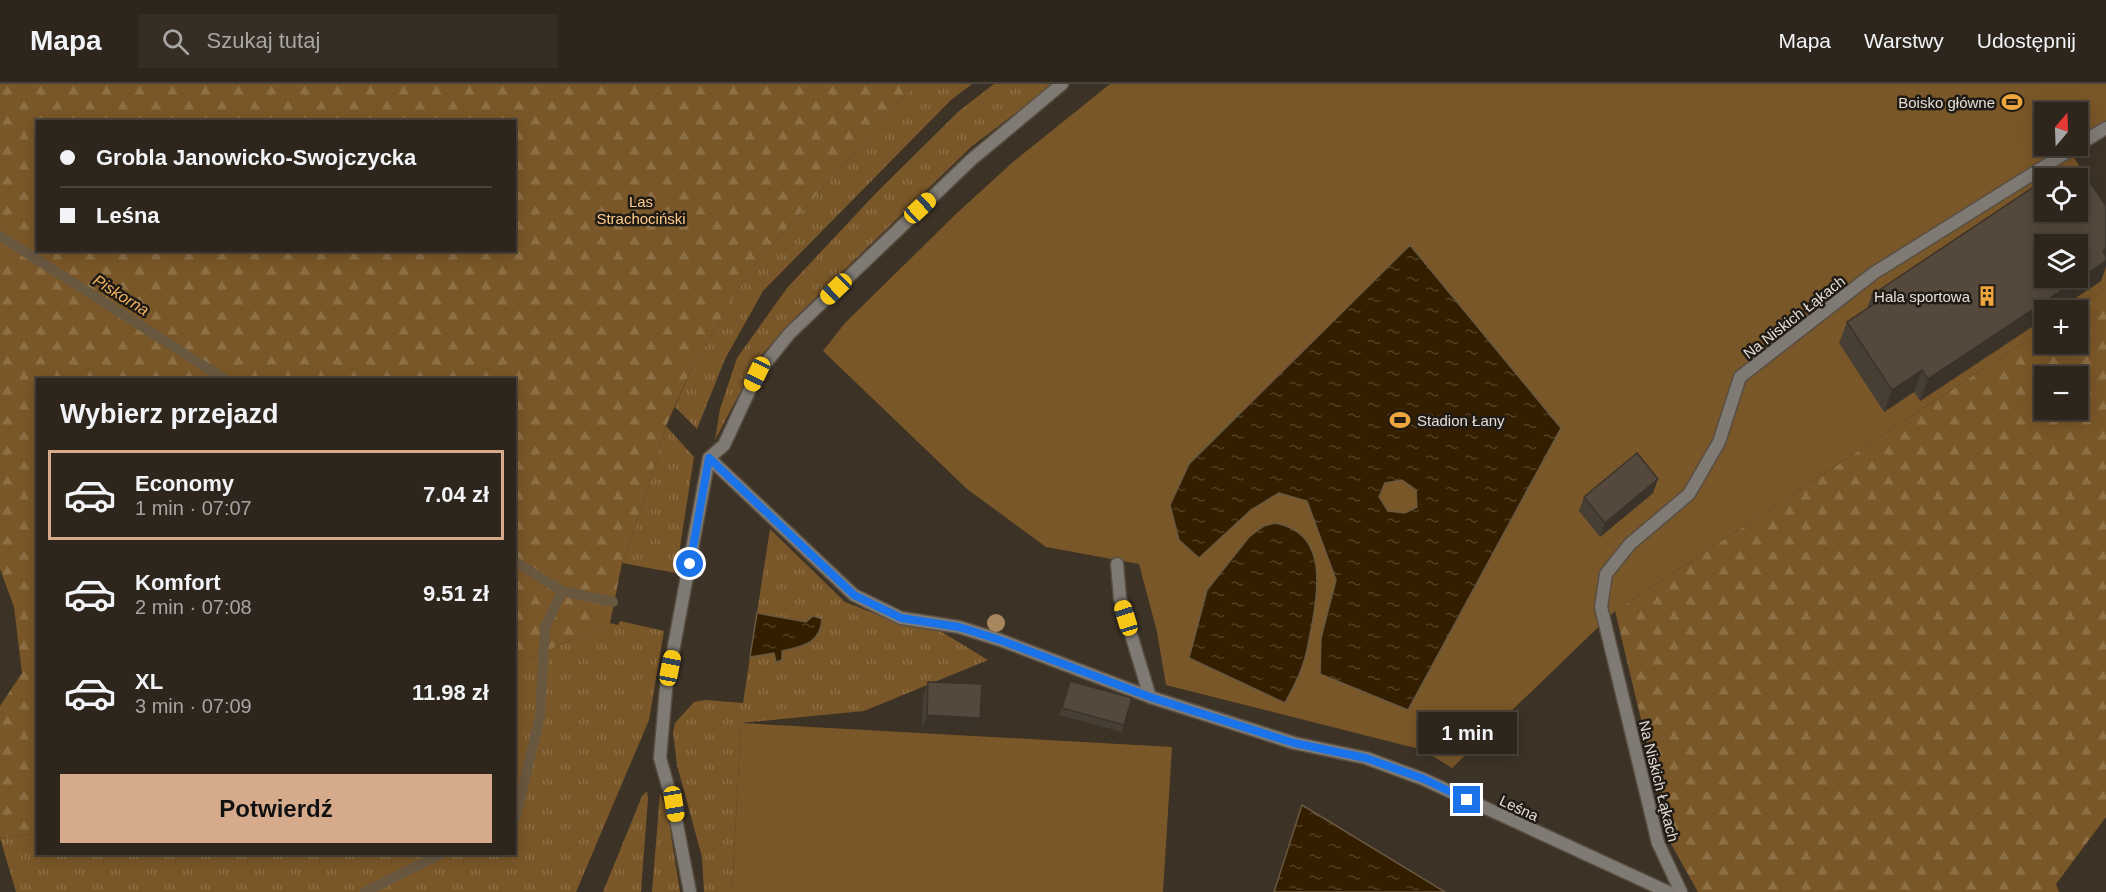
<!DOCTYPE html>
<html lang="pl">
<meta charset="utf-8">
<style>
:root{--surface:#2e261c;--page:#362e25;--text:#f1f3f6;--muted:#a7a5a3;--line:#49433b;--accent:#d6ab8b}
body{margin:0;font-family:Arial,sans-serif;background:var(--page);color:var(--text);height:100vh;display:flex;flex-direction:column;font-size:22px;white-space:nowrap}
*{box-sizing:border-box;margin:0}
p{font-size:20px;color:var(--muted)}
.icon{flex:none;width:33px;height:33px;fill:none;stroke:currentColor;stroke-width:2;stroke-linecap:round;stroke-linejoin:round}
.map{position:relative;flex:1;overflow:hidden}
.panel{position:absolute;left:36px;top:294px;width:480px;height:477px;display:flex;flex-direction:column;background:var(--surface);border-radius:0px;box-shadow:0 3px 15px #0003,0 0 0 2px var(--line)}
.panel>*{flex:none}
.top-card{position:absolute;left:36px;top:36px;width:480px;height:132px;border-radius:0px;box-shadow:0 3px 15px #0003,0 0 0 2px var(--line);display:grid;align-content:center;height:132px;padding:0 24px;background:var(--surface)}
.needle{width:39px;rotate:19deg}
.buttons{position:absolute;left:2034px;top:18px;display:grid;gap:12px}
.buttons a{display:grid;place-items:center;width:54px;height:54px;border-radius:0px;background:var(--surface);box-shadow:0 3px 15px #0003,0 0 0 2px var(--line);font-size:30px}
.end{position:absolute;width:27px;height:27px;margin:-14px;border:8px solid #1a73e8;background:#fff;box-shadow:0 0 0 3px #fff}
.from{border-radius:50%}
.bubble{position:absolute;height:42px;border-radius:0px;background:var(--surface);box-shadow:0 3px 15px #0003,0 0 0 2px var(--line);font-size:20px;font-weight:800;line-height:42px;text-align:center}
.car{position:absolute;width:18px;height:36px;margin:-18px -9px;border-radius:8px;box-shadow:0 0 4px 2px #0007;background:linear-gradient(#f5c518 24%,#345 0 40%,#f5c518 0 76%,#345 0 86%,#f5c518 0)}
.top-card b{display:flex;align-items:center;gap:21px;height:57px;font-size:22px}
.top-card b+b{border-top:2px solid var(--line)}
.top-card i{width:15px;height:15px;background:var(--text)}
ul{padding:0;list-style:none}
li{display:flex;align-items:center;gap:18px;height:90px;margin:0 12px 9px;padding:0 12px;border:3px solid transparent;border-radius:0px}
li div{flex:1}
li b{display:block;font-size:22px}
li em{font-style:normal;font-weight:800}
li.selected{border-color:var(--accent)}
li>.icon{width:54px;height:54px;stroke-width:1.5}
h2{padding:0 24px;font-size:27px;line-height:72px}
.cta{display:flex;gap:12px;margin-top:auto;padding:12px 24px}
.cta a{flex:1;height:69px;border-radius:0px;background:var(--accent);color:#111;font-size:24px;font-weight:800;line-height:69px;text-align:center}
header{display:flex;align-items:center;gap:36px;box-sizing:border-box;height:84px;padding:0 30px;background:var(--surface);border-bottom:2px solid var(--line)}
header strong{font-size:28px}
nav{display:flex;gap:33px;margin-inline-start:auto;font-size:21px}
.search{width:420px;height:54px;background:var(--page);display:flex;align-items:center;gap:15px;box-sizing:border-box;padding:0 21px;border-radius:0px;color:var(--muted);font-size:22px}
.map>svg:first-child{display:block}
</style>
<header>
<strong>Mapa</strong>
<div class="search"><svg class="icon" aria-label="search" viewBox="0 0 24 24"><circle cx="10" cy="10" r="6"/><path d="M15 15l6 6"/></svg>Szukaj tutaj</div>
<nav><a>Mapa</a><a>Warstwy</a><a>Udostępnij</a></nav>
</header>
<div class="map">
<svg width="2106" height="808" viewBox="0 0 2106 808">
<defs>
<pattern id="grass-tufts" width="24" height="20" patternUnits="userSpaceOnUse" patternTransform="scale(1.5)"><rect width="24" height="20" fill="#7a5728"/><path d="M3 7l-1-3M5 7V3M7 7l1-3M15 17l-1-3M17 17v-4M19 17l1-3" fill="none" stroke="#8d6f46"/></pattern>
<pattern id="forest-firs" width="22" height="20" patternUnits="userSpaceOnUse" patternTransform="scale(1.5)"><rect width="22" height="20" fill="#7a5728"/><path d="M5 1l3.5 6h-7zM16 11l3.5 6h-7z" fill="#8d6f46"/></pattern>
<pattern id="water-ripples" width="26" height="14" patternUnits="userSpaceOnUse" patternTransform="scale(1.5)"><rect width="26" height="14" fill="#341e00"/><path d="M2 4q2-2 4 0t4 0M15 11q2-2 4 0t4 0" fill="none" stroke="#513e24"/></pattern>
</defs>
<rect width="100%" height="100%" fill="#3d3226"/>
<!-- grass -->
<path fill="url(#grass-tufts)" d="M 915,0 L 972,0 L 951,16 L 763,207 L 725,275 L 697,345 L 675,323 L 690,288 L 749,187 Z
M 994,0 L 1054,0 L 971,63 L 802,227 L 757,276 L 715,356 L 720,325 L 737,274 L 787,204 L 877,108 L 959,27 Z
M 666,342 L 694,373 L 676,489 L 622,479 L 649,402 Z
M 770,445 L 845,518 L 891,536 L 927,539 L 988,576 L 864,627 L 741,639 L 732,808 L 704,808 L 702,773 L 677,681 L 673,648 L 675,639 L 694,618 L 705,616 L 743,619 L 750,573 L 774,568 L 776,578 L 782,576 L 782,567 L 805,561 L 806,539 L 757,529 Z
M 620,537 L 664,547 L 649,636 L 576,808 L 16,808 L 0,754 L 37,749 L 38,770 L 514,770 L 515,581 L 610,539 L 618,541 Z
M 647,707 L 648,714 L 641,808 L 603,808 L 642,712 Z
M 660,709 L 667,726 L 680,808 L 652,808 Z"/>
<!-- forest -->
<path fill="url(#forest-firs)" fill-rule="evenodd" d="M 0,0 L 915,0 L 749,187 L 690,288 L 666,342 L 649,402 L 622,479 L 610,539 L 515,581 L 514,296 L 38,296 L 37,749 L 0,754 L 0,622 L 22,589 L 14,523 L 0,485 ZM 38,38 L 514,38 L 514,166 L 38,166 Z
M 2106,205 L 2106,733 L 2056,800 L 2059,808 L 1698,808 L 1671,760 L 1615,527 L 2044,245 L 2044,260 L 2078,260 L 2078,226 L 2073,226 ZM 2044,292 L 2078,292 L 2078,326 L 2044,326 Z"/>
<!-- pitch -->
<path fill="#7a5728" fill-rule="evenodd" d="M 1110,0 L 2106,0 L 2106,52 L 2073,72 L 2106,123 L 2106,205 L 2073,226 L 2044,226 L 2044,245 L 1615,527 L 1452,684 L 1423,666 L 1166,601 L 1157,548 L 1139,480 L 1046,463 L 967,405 L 823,267 L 845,239 L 957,129 L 1014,77 ZM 2044,28 L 2078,28 L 2078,62 L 2044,62 ZM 2044,94 L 2078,94 L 2078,128 L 2044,128 ZM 2044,160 L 2078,160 L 2078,194 L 2044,194 Z
M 741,639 L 1172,663 L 1163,808 L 732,808 Z"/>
<!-- water -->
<path fill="url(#water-ripples)" stroke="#695840" stroke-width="1.5" fill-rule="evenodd" d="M 1410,161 L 1561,344 L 1408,626 L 1320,590 L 1321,554 L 1336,496 L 1307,417 L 1279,409 L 1251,426 L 1199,474 L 1179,456 L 1170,421 L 1189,380 ZM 1402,396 L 1416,406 L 1417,423 L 1405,429 L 1388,427 L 1379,413 L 1385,399 Z
M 1275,439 C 1327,448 1319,503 1312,541 C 1309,553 1308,566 1304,577 C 1300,592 1292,606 1285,619 L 1189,574 L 1207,506 L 1249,453 L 1264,442 Z
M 757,529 L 806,538 L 813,532 L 822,535 C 820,560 803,562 782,567 L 782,576 L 776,578 L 774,569 L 750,573 Z
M 1302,721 L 1445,808 L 1274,808 Z"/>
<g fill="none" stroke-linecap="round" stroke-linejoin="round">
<!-- stream -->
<path stroke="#695840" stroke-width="10" d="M 0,152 L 226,296
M 514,477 L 562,507 L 613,518
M 514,733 L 516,732 L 540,632 L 545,544 L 562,507
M 365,808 L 441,770"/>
<!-- lane casing -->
<g stroke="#584e42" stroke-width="15">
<path id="lane" d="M 2078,61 L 2106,44
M 709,374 L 724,361 L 757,290 L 789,250 L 971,76 L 1062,0
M 709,374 L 854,511 L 901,534 L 959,543 L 1000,556 L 1150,613
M 1117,480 L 1120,514 L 1150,613
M 690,808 L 673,720 L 660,674 L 666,605 L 709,374
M 1681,808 L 1658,759 L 1601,523 L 1606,490 L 1630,460 L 1689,410 L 1719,358 L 1740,293 L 1874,189 L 2077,62"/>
</g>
<!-- street casing -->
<g stroke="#584e42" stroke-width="15">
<path id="street" d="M 1150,613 L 1294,659 L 1366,674 L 1423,695 L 1668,808"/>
</g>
<!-- lane -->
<use href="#lane" stroke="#7f7a73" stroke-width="12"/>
<!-- street -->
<use href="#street" stroke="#7f7a73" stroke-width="12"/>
</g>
<!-- trees -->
<circle fill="#a8875e" cx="996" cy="539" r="9"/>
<!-- wall -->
<path fill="#483f34" d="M 2101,197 L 2057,226 L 2044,226 L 2044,235 L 1920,317 L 1914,308 L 1884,328 L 1839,259 L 1847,238 L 1867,224 L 1872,211 Z
M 1653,409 L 1600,453 L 1579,427 L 1584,413 Z
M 1070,597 L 1124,641 L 1122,648 L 1059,631 Z
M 928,598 L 980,634 L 975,647 L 922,645 L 923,612 Z"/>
<!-- shaded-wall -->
<path fill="#3b332a" d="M 2106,164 L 2106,183 L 2101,197 L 2057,226 L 2044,226 L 2044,235 L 1920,317 L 1928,295 Z
M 1922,286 L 1914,308 L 1884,328 L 1892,306 Z
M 1658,395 L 1653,409 L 1600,453 L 1605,439 Z
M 927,631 L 980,634 L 975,647 L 922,645 Z"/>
<!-- building -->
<path fill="#54493c" stroke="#3b332a" stroke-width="1.5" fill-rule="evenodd" d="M 2084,89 L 2106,122 L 2106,164 L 2103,167 L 2106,172 L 2106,177 L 1928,295 L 1922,286 L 1892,306 L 1847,238 L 1877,218 L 1872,211 L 2044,96 L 2044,128 L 2078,128 L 2078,94 L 2076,94 ZM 2044,160 L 2078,160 L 2078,194 L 2044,194 Z
M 2052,91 L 2055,94 L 2047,94 Z
M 1637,369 L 1658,395 L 1605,439 L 1584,413 Z
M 1070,597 L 1132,614 L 1124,641 L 1062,624 Z
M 928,598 L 982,600 L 980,634 L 927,631 Z"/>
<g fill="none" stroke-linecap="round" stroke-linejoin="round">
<!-- route -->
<path stroke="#1a73e8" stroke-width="8" d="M 690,480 L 709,374 L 854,511 L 901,534 L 959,543 L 1000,556 L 1150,613 L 1294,659 L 1366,674 L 1424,695 L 1467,716"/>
</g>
<!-- icons -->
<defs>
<g id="stadium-bare" transform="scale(1.62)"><path d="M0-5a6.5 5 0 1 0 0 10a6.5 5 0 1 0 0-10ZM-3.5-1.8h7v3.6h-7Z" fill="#efa73d" stroke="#201b15" stroke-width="2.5" paint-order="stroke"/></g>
<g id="building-bare" transform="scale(1.62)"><path d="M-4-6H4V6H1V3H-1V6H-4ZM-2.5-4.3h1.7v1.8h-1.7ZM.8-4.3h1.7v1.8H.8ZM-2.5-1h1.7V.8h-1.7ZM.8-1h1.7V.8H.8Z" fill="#efa73d" stroke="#201b15" stroke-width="2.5" paint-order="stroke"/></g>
</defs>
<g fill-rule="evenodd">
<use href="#stadium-bare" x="2012" y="18"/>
<use href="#building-bare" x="1987" y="212"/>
<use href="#stadium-bare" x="1400" y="336"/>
</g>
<g text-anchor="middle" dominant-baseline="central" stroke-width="5" stroke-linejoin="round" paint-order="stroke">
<!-- poi labels -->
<g font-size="15" fill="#e5ded6" stroke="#201b15" text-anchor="end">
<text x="1995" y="18">Boisko główne</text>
<text x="1970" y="212">Hala sportowa</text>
<text x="1417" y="336" text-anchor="start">Stadion Łany</text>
</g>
<!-- park labels -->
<g font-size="15" fill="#ffcc8b" stroke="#201b15">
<text x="641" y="117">Las<tspan x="641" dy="17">Strachociński</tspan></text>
</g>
<!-- street labels -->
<g font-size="15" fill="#e5ded6" stroke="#201b15">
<text transform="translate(1794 233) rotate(-38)">Na Niskich Łąkach</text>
<text transform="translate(1659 697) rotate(76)">Na Niskich Łąkach</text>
<text transform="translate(1519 724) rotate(25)">Leśna</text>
</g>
<!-- water labels -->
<g font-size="16" font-style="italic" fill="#f4b561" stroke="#201b15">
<text transform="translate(121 211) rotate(32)">Piskorna</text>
</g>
</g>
</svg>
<div class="buttons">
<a><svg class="needle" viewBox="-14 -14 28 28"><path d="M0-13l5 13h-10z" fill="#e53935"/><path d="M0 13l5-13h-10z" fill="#a7a5a3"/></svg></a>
<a><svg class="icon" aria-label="locate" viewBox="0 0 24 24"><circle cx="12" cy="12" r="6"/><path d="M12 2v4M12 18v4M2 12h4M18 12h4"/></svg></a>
<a><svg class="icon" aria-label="layers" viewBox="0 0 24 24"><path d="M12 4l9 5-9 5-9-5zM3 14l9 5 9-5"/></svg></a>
<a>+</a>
<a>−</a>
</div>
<i class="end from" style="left:690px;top:480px"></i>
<i class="end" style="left:1467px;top:716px"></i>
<div class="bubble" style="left:1418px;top:628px;width:99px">1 min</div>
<i class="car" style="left:920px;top:124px;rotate:47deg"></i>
<i class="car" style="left:836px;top:205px;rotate:226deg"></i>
<i class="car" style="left:757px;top:290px;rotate:205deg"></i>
<i class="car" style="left:1126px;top:534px;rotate:343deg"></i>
<i class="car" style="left:670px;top:584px;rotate:11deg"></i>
<i class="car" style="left:674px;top:720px;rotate:171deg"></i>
<div class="top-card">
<b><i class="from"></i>Grobla Janowicko-Swojczycka</b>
<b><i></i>Leśna</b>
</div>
<section class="panel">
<h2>Wybierz przejazd</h2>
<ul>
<li class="selected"><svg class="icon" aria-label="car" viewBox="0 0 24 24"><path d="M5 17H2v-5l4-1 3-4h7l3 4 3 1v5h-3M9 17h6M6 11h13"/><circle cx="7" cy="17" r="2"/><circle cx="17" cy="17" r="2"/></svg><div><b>Economy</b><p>1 min · 07:07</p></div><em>7.04 zł</em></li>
<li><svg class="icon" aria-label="car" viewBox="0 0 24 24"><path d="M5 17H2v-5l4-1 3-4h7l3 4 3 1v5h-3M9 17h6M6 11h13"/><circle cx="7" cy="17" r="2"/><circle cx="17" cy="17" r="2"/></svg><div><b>Komfort</b><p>2 min · 07:08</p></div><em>9.51 zł</em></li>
<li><svg class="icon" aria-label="car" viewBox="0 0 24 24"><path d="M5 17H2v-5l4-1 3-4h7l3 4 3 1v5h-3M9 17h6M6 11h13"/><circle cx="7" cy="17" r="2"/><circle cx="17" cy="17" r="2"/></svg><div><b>XL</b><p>3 min · 07:09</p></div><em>11.98 zł</em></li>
</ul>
<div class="cta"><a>Potwierdź</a></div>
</section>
</div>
